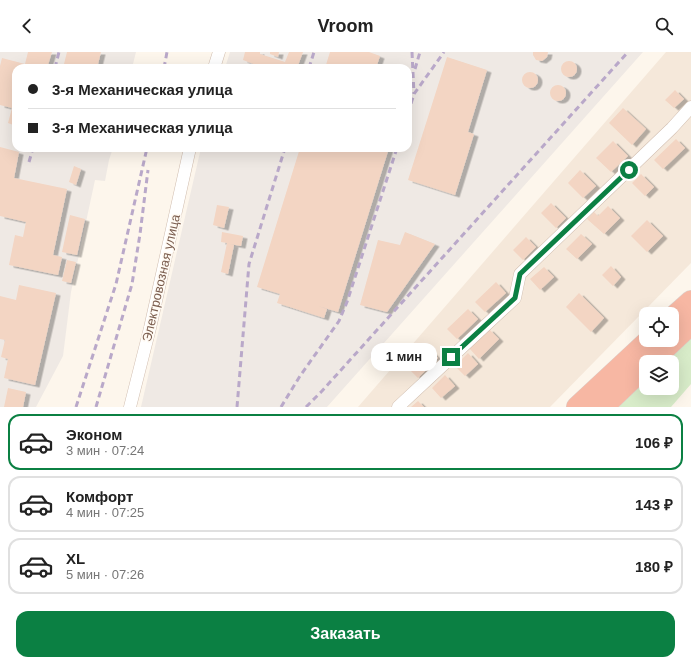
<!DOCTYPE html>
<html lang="ru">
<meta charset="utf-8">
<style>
:root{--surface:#fff;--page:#f6f6f6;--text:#222;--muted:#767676;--line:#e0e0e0;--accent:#0b8043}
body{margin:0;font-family:Arial,sans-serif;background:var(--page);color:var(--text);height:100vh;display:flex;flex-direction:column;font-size:15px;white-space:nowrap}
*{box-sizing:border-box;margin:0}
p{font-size:13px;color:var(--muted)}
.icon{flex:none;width:22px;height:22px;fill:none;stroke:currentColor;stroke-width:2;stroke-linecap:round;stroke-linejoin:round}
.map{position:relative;height:355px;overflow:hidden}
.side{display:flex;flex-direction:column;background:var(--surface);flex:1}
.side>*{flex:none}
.hud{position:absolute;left:12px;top:12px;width:400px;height:88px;border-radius:12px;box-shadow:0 4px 16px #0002;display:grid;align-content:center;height:88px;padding:0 16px;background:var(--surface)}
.tools{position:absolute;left:639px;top:255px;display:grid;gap:8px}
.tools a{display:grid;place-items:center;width:40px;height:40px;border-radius:8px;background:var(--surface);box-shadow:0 4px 16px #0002;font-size:20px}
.end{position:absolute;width:18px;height:18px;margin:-9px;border:5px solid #0b8043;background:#fff;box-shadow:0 0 0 2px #fff}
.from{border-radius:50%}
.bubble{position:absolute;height:28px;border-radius:12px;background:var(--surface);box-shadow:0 4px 16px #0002;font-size:13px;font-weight:800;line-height:28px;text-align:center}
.hud b{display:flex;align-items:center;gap:14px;height:38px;font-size:15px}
.hud b+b{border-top:1px solid var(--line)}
.hud i{width:10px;height:10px;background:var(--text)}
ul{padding:7px 0 0;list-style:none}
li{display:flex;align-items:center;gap:12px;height:56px;margin:0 8px 6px;padding:0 8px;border:2px solid var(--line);border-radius:12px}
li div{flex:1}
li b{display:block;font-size:15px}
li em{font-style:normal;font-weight:800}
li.current{border-color:var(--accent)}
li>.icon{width:36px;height:36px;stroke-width:1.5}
.cta{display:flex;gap:8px;margin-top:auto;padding:8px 16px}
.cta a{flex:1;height:46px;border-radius:12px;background:var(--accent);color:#fff;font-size:16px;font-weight:800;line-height:46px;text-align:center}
header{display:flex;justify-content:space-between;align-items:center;height:52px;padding:0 16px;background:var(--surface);font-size:18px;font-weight:800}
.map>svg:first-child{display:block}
</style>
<header><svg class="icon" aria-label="back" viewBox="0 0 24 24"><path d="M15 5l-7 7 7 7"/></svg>Vroom<svg class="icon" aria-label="search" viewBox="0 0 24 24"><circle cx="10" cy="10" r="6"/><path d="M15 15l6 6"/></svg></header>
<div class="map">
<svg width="691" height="355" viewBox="0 0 691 355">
<defs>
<filter id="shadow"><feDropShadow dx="4.5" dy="2.5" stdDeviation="0" flood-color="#0004"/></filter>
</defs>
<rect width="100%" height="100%" fill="#fdf6ec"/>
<!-- residential -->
<path fill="#f5e8da" d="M 666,0 L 691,0 L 691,211 L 550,355 L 358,355 Z"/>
<!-- industrial -->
<path fill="#efe9e4" d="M 0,0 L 136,0 L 132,16 L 16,16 L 16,96 L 113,96 L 109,108 L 105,129 L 95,128 L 71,240 L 63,304 L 36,355 L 0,355 Z
M 230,0 L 643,0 L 327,355 L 141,355 L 201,96 L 408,96 L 408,16 L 225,16 Z"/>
<!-- green -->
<path fill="#d8ecc9" d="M 691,285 L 691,332 L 671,355 L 617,355 L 646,327 L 646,336 L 672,336 L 672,310 L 664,310 Z"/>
<!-- building -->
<path fill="#f3d5c3" filter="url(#shadow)" d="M 28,0 L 52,0 L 47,16 L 16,16 L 16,74 L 8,71 L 12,56 L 0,53 L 0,14 L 2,6 L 25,12 Z
M 67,0 L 101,0 L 97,16 L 63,16 Z
M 245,0 L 260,0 L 260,2 L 285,10 L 289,0 L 303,0 L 297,16 L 255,16 L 256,13 L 243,8 Z
M 270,0 L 279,0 L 278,5 L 270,2 Z
M 330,0 L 369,0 L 380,4 L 376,16 L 325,16 Z
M 533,0 L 548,0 L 547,5 L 542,9 L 536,8 L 533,3 Z
M 447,5 L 487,18 L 468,80 L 474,82 L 455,143 L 408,128 Z
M561 17a8 8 0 1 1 16 0a8 8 0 1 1-16 0Z
M522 28a8 8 0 1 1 16 0a8 8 0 1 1-16 0Z
M550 41a8 8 0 1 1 16 0a8 8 0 1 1-16 0Z
M 675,38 L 684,47 L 674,56 L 665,48 Z
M 623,56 L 646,77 L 632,93 L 609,71 Z
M 676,87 L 685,96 L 663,117 L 654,108 Z
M 613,89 L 628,104 L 611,120 L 596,106 Z
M 0,95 L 19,100 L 14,126 L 67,137 L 53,203 L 62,205 L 58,223 L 9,213 L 15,183 L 23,185 L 26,170 L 0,164 Z
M 300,96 L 389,96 L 338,260 L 318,254 L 327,257 L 324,266 L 277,251 L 280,242 L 257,235 Z
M 74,114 L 81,117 L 76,133 L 69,130 Z
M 580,118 L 596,134 L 583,146 L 568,131 Z
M 641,122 L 654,135 L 645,144 L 632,131 Z
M 551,151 L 566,166 L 556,176 L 541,161 Z
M 217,153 L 229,155 L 224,176 L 213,173 Z
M 608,154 L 620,166 L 604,182 L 587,167 L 594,160 L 598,164 Z
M 70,163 L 85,167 L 77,203 L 62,200 Z
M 647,168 L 663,184 L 647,200 L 631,184 Z
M 222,180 L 243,184 L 241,194 L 230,192 L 234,193 L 228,222 L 221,220 L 227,191 L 221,190 Z
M 405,180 L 435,192 L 387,260 L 360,253 L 378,188 L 400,193 Z
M 581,182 L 592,192 L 577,207 L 566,197 Z
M 526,185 L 536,195 L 523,208 L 513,198 Z
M 67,208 L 76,210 L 71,231 L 62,229 Z
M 611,214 L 621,225 L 613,234 L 602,223 Z
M 544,215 L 554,225 L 540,238 L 530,227 Z
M 496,230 L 506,241 L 485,260 L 475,250 Z
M 19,233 L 56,241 L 35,333 L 4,326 L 8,307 L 1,305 L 5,288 L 0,287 L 0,244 L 16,248 Z
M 579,241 L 604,266 L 591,280 L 566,255 Z
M 468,257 L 478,267 L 457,287 L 447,277 Z
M 489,277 L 499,287 L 479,307 L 469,296 Z
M 428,296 L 438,306 L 418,326 L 408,316 Z
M 468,301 L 478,312 L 465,324 L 455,314 Z
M 445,323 L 455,334 L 441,346 L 432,336 Z
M 8,336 L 26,340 L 23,355 L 4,355 Z
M 418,349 L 424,355 L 411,355 Z"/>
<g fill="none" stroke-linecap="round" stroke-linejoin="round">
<!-- street casing -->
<g stroke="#d1beb0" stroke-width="13">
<path id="street" d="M 214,16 L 219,0
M 130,355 L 150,276 L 190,96
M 398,355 L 515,246 L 520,222 L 672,76 L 691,55"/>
</g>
<!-- highway casing -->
<g stroke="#dad1cd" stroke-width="22">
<path id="highway" d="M 672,266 L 691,249
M 651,310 L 691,272
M 577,355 L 649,288
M 603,355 L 646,314"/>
</g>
<!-- street -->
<use href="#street" stroke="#fff" stroke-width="12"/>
<!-- highway -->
<use href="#highway" stroke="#f7b7a3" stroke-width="21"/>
<!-- rail -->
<path stroke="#b9a8c9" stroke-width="3" stroke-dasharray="6 4" stroke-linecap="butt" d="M 412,0 L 414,42
M 55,16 L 59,0
M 164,16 L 167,0
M 309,16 L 314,0
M 415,17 L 420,0
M 408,61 L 414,42 L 444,0
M 29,110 L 33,96
M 76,355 L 116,232 L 147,96
M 96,355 L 132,232 L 140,182 L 148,118
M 237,355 L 249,212 L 285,96
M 281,355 L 300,324 L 339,269 L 347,250 L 397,96
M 306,355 L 322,339 L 628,0"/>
</g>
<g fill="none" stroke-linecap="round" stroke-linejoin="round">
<!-- route -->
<path stroke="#0b8043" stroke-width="5" d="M 451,305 L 515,246 L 520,222 L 629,118"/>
</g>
<g text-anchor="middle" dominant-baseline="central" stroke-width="3" stroke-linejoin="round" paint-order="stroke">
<!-- street labels -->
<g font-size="13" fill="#7a5c4d" stroke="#fffaf3">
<text transform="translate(161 226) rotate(-77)">Электровозная улица</text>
</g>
</g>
</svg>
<div class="tools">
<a><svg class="icon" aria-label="locate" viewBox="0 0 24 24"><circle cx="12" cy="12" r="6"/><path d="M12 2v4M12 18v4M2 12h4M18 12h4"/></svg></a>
<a><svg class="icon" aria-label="layers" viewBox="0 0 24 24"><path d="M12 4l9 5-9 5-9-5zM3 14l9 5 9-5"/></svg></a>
</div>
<i class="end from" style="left:629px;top:118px"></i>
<i class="end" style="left:451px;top:305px"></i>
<div class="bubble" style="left:371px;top:291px;width:66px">1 мин</div>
<div class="hud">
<b><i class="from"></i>3-я Механическая улица</b>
<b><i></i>3-я Механическая улица</b>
</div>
</div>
<section class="side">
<ul>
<li class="current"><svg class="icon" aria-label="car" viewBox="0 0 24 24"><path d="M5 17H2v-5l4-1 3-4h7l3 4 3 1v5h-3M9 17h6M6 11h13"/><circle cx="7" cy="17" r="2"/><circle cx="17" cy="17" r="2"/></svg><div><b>Эконом</b><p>3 мин · 07:24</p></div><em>106 ₽</em></li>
<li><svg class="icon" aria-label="car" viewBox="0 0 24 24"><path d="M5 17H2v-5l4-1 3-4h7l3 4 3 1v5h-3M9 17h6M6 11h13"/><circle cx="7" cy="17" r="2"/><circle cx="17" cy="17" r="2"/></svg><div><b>Комфорт</b><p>4 мин · 07:25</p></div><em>143 ₽</em></li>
<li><svg class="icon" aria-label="car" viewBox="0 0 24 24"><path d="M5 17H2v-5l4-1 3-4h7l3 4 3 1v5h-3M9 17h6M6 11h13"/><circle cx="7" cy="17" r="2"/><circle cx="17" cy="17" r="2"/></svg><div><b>XL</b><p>5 мин · 07:26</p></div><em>180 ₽</em></li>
</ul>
<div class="cta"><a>Заказать</a></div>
</section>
